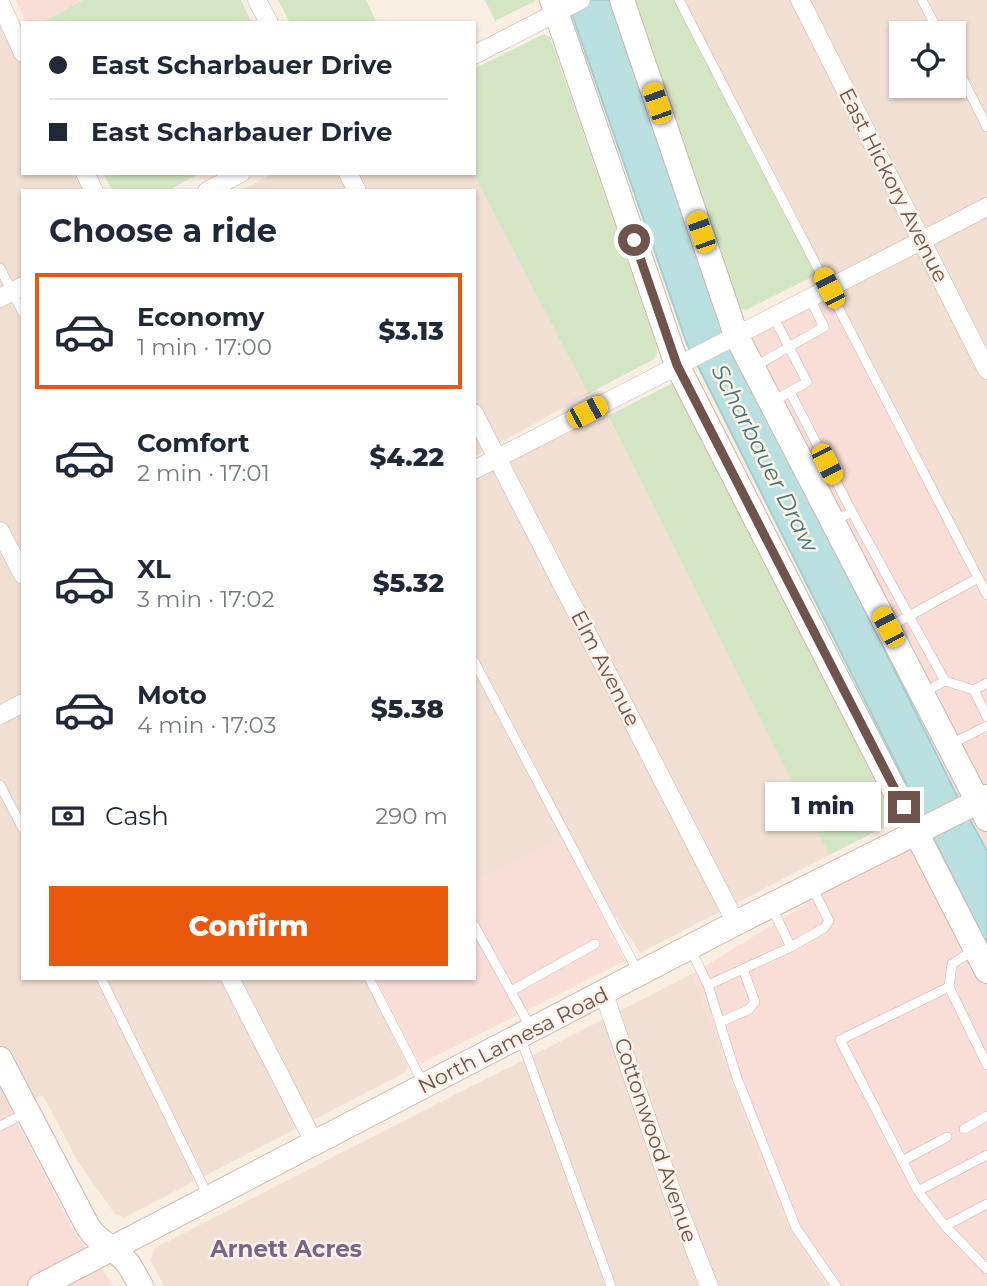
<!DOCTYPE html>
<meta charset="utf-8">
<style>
:root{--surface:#fff;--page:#f2f2f3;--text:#1f2937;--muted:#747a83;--line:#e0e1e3;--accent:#ea580c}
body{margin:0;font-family:Montserrat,sans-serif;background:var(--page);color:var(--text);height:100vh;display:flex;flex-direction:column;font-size:26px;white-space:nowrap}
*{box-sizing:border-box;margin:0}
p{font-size:23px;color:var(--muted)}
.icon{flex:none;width:38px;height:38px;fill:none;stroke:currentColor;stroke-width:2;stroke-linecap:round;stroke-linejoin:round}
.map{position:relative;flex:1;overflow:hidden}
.side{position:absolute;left:21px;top:189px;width:455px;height:791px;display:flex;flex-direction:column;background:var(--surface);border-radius:0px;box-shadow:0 2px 5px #0004}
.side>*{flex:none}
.top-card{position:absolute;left:21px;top:21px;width:455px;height:154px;border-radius:0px;box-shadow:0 2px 5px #0004;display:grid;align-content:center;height:154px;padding:0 28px;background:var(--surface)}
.controls{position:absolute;left:889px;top:21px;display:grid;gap:14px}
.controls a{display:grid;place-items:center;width:77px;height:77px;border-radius:0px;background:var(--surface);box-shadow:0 2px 5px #0004;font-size:35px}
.end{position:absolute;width:32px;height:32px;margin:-16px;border:9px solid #6e544c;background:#fff;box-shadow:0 0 0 4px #fff}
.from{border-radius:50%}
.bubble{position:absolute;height:49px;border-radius:0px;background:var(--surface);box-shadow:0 2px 5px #0004;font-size:23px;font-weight:800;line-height:49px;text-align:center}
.car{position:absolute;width:21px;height:42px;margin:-21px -10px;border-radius:9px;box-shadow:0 0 5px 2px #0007;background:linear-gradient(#f5c518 24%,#345 0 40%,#f5c518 0 76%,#345 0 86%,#f5c518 0)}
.top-card b{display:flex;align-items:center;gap:24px;height:66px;font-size:26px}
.top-card b+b{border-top:2px solid var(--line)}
.top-card i{width:18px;height:18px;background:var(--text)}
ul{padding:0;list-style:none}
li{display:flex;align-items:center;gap:21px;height:116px;margin:0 14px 10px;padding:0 14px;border:4px solid transparent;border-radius:0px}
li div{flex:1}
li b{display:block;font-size:26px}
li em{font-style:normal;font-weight:800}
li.on{border-color:var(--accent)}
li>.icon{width:63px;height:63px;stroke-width:1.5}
h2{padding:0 28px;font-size:32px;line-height:84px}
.pay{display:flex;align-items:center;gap:18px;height:77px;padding:0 28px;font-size:26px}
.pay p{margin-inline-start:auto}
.cta{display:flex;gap:14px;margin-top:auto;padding:14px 28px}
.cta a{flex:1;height:80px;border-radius:0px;background:var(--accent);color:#fff;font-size:28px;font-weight:800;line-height:80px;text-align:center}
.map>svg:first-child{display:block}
</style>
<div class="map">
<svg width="987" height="1286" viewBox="0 0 987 1286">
<rect width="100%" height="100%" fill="#f9eee2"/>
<!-- residential -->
<path fill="#f0dfd2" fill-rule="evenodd" d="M 684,0 L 987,0 L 987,590 L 824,269 ZM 901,33 L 954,33 L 954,86 L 901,86 Z
M 0,2 L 23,50 L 23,173 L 86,173 L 95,191 L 23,191 L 23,978 L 364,978 L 408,1067 L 404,1073 L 125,1217 L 115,1214 L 78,1162 L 43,1095 L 0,1116 Z
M 274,173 L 473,173 L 588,394 L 474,457 L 474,191 L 240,191 Z
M 601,403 L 829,855 L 640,953 L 562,837 L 474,882 L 474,469 Z
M 692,974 L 775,1200 L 796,1240 L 827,1286 L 164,1286 L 151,1260 L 155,1248 Z"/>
<!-- commercial -->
<path fill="#f9ddd7" d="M 16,0 L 83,0 L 41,23 L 26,23 Z
M 827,290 L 987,601 L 987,1286 L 827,1286 L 796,1240 L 775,1200 L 692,974 L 944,820 L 708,351 Z
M 562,837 L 625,961 L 420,1064 L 375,978 L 474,978 L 474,882 Z
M 11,1110 L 75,1234 L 115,1286 L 0,1286 L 0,1116 Z"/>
<!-- green -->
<path fill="#d4e5c3" d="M 83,0 L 241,0 L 252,23 L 41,23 Z
M 278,0 L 366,0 L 377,23 L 290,23 Z
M 485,0 L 535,0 L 535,1 L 495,21 Z
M 633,0 L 676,0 L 818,274 L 746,310 L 738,308 Z
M 544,34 L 550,37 L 656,343 L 657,353 L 654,359 L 588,394 L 473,173 L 474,69 Z
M 103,173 L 200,173 L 167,191 L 113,191 Z
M 671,384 L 682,388 L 898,820 L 829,855 L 608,416 Z"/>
<!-- water -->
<path fill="#b9dfe0" stroke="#a1cfd1" stroke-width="2" d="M 567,0 L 611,0 L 724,325 L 954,790 L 987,851 L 987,945 L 687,344 Z"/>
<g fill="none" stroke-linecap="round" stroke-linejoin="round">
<!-- lane casing -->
<g stroke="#c8b5ab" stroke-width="10">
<path id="lane" d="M 679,0 L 987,595
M 922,0 L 939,33
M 954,62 L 987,127
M 0,268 L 23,313
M 773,316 L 807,382 L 773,401
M 754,367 L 824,327 L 809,297
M 790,392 L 852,512
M 833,521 L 852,512 L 909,616 L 890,626
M 474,661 L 638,972
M 945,681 L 909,616 L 978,578
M 974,690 L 987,683
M 923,693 L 945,681 L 974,690 L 987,717
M 951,744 L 987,726
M 0,785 L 23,829
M 772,908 L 791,947 L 824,928 L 829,921 L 812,887
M 474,925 L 531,1028
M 691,950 L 708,985 L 737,1078 L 796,1228 L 836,1286
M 101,978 L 208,1196
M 369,978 L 424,1085
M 708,985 L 791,947
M 949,987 L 952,964 L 974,950
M 511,991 L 595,944
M 720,1022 L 748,1010 L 755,1002 L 743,969
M 521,1039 L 611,1286
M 0,1126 L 27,1112
M 964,1129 L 987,1116
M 902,1161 L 947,1137
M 918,1191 L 840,1040 L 949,987 L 987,1065
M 987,1204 L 945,1226 L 987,1269
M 945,1226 L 918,1191 L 987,1155"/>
</g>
<!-- street casing -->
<g stroke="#c8b5ab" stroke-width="19">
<path id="street" d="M 257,0 L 269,23
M 800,0 L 987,370
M 0,2 L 23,53
M 474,55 L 581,0
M 85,173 L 94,191
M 348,173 L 357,191
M 207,191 L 241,173
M 0,298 L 23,286
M 474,413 L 736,923
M 474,470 L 987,207
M 0,531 L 23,575
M 0,715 L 23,703
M 230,978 L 314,1142
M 604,994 L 673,1195 L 709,1286"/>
</g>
<!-- secondary casing -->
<g stroke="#ceb6ab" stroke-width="26">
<path id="secondary" d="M 552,0 L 677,365 L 987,971
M 622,0 L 736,335 L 987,819
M 0,1059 L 88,1227 C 97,1241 110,1246 122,1257 C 131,1265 135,1276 141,1286
M 40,1286 L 736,923 L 987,797"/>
</g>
<!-- lane -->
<use href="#lane" stroke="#fff" stroke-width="9"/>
<!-- street -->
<use href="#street" stroke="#fff" stroke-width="18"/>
<!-- secondary -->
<use href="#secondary" stroke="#fff" stroke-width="24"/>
</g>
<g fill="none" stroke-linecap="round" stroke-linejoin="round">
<!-- route -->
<path stroke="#6e544c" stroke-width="9" d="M 634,240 L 677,365 L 904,807"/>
</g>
<g text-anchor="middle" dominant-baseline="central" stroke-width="5" stroke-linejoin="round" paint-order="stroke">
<!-- street labels -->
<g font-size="21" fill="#6e544c" stroke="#fdf2e8">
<text transform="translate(894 185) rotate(63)">East Hickory Avenue</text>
<text transform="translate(606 668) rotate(63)">Elm Avenue</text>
<text transform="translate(513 1040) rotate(-27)">North Lamesa Road</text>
<text transform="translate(656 1140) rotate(71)">Cottonwood Avenue</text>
</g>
<!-- water labels -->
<g font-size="23" font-style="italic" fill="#457679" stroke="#fdf2e8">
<text transform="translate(765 458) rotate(63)">Scharbauer Draw</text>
</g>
<!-- neighbourhood labels -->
<g font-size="23" font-weight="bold" fill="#79648b" stroke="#fdf2e8">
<text x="286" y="1249">Arnett Acres</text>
</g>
</g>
</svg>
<div class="controls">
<a><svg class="icon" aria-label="locate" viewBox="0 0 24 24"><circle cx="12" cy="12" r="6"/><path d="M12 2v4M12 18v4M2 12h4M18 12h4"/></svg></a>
</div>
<i class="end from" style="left:634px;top:240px"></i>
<i class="end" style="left:904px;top:807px"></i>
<div class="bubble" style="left:765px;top:782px;width:116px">1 min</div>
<i class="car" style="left:657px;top:103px;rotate:341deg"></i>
<i class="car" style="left:701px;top:232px;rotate:341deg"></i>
<i class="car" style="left:829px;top:288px;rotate:333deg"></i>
<i class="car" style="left:587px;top:412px;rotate:62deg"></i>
<i class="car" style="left:827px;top:464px;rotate:153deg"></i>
<i class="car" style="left:888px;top:627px;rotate:332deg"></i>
<div class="top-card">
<b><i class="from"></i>East Scharbauer Drive</b>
<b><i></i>East Scharbauer Drive</b>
</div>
<section class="side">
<h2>Choose a ride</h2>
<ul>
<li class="on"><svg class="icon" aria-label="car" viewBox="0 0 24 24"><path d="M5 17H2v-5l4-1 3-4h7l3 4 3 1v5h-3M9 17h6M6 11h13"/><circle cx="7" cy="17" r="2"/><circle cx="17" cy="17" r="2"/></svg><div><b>Economy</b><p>1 min · 17:00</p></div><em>$3.13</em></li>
<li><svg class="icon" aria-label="car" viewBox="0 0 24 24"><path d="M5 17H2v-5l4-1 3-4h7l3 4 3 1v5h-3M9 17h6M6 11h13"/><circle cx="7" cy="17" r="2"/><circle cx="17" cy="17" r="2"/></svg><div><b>Comfort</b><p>2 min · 17:01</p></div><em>$4.22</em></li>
<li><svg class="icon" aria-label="car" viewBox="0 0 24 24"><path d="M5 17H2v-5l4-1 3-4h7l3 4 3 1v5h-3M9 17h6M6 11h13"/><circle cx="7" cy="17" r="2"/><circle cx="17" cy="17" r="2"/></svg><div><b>XL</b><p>3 min · 17:02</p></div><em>$5.32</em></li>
<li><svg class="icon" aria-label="car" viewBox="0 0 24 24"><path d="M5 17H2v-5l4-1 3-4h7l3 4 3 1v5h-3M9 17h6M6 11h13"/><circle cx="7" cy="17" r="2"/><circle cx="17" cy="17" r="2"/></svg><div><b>Moto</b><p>4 min · 17:03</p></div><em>$5.38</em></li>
</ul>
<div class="pay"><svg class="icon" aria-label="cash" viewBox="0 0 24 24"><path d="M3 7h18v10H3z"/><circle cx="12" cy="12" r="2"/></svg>Cash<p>290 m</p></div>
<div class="cta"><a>Confirm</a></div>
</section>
</div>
